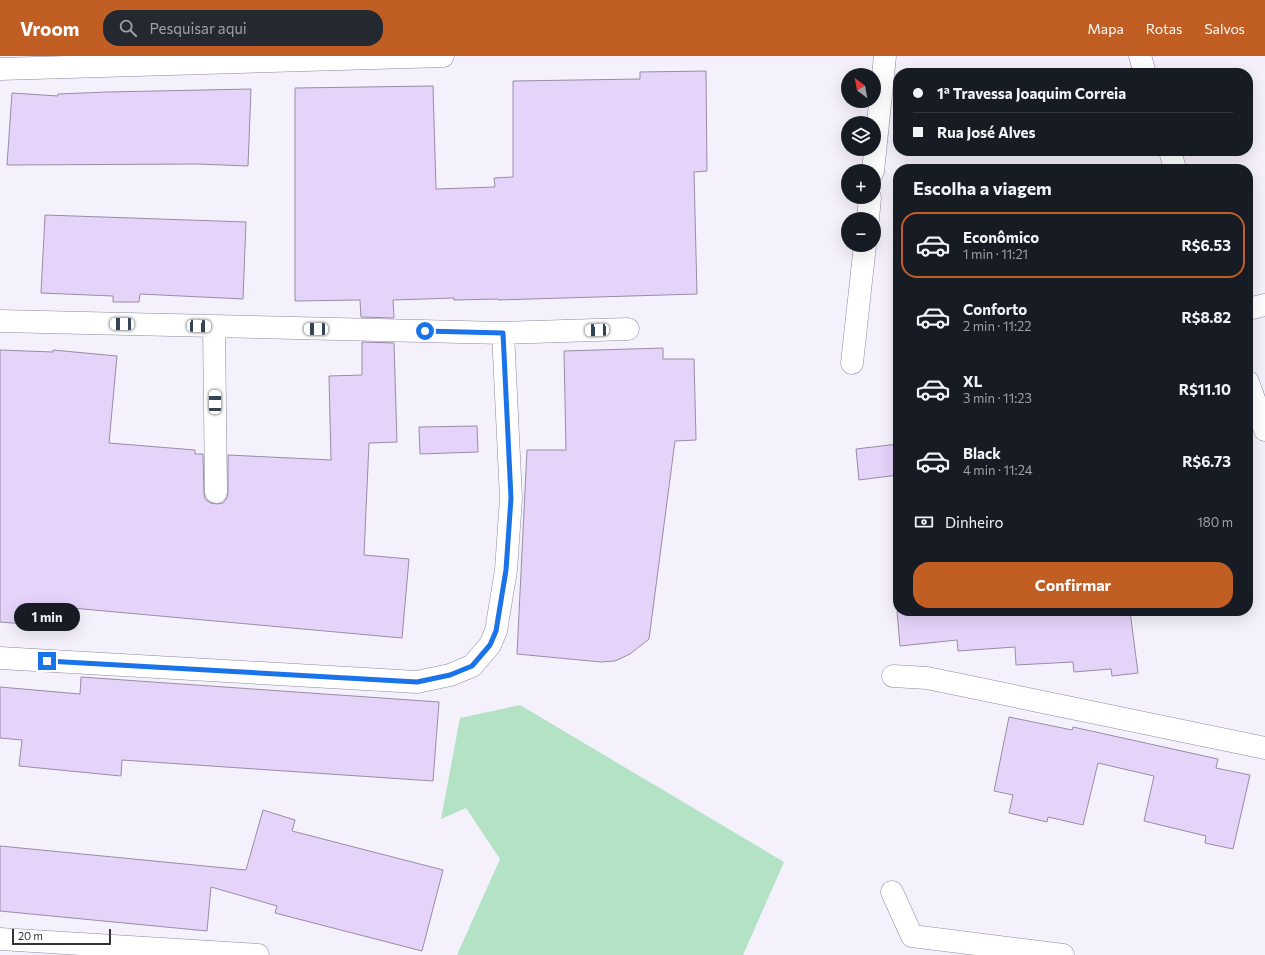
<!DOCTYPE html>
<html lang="pt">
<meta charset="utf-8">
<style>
:root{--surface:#171b24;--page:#242831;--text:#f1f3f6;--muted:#9ea1a6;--line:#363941;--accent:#c15e23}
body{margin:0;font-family:Commissioner,sans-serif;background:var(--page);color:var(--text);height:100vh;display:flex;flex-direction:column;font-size:15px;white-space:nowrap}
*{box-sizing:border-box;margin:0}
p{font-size:13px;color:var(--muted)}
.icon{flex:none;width:22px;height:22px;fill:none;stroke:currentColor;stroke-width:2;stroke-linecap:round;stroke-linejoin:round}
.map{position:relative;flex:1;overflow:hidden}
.sheet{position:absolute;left:893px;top:108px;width:360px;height:452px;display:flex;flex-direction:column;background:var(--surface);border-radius:16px;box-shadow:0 4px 16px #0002}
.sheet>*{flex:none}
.hud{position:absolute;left:893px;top:12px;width:360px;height:88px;border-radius:16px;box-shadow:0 4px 16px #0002;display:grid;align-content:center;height:88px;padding:0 20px;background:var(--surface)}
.needle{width:26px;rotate:328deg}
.buttons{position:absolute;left:841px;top:12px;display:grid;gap:8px}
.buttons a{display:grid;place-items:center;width:40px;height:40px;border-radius:50%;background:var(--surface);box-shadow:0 4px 16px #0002;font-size:20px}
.scale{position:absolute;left:12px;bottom:10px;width:99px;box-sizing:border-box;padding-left:4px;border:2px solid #36333d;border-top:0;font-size:11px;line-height:14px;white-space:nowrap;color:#36333d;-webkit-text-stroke:3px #fff;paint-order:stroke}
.end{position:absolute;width:18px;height:18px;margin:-9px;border:5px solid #1a73e8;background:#fff;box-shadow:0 0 0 2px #fff}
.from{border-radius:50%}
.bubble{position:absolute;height:28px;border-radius:14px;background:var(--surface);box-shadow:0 4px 16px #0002;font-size:13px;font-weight:700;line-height:28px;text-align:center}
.car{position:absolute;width:12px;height:24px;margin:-12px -6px;border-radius:5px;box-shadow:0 0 3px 1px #0007;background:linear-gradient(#fff 24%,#345 0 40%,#fff 0 76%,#345 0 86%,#fff 0)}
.hud b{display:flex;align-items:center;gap:14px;height:38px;font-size:15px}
.hud b+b{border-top:1px solid var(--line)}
.hud i{width:10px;height:10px;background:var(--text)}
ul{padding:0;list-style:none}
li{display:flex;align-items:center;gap:12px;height:66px;margin:0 8px 6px;padding:0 12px;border:2px solid transparent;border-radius:16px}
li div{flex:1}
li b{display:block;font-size:15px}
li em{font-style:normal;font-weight:700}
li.selected{border-color:var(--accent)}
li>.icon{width:36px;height:36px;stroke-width:1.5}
h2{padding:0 20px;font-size:18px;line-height:48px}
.pay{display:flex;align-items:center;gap:10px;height:44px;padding:0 20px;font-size:15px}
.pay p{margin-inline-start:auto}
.primary-button{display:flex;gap:8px;margin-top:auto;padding:8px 20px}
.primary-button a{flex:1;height:46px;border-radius:16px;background:var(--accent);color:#fff;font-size:16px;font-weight:700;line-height:46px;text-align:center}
header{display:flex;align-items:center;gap:24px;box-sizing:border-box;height:56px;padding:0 20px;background:var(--accent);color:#fff}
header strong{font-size:19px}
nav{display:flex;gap:22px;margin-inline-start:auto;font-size:14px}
.search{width:280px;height:36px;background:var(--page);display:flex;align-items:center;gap:10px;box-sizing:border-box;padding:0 14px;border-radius:16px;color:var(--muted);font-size:15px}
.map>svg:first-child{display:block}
</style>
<header>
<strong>Vroom</strong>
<div class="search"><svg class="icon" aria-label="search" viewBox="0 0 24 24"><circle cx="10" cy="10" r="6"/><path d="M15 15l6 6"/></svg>Pesquisar aqui</div>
<nav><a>Mapa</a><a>Rotas</a><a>Salvos</a></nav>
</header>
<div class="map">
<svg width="1265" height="899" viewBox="0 0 1265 899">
<rect width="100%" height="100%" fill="#f4f1fc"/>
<!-- green -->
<path fill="#b3e2c4" d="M 520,649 L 784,806 L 743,899 L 457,899 L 500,803 L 466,752 L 441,763 L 460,662 Z"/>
<!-- building -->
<path fill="#e5d3fa" stroke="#988da5" d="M 706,15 L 707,115 L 694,116 L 697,238 L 498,244 L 498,243 L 454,244 L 454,242 L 393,244 L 394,262 L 361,261 L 360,244 L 295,245 L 295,32 L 433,30 L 436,133 L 495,131 L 494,122 L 513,121 L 513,25 L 640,23 L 640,16 Z
M 251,33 L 248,110 L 197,108 L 7,109 L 12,37 L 58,40 L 58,38 L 107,36 Z
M 45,159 L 246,166 L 243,243 L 140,238 L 139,246 L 113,246 L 113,240 L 41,237 Z
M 362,286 L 394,287 L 397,386 L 369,387 L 364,499 L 409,503 L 402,582 L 50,550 L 48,570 L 0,566 L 0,294 L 53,296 L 53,294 L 117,300 L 109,387 L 195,394 L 195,398 L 203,398 L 204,437 L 205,443 L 210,447 L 217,448 L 223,447 L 227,442 L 228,436 L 228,399 L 331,404 L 329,320 L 362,319 Z
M 663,292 L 663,303 L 694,303 L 696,384 L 675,385 L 649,583 L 630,598 L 615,605 L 601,606 L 517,598 L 527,394 L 566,394 L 564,295 Z
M 477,370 L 478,396 L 420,398 L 419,371 Z
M 898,388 L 898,419 L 859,424 L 856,393 Z
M 897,555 L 1130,555 L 1138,617 L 1112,620 L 1111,613 L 1074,616 L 1073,606 L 1016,609 L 1015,591 L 958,595 L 957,584 L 900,590 Z
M 81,621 L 439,646 L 433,725 L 122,704 L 121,720 L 19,710 L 22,684 L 0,682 L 0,631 L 80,638 Z
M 1009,661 L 1072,674 L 1073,671 L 1218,703 L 1216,712 L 1250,719 L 1233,793 L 1205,787 L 1206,780 L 1144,765 L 1154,720 L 1098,707 L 1083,769 L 1048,761 L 1047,766 L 1009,757 L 1013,739 L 994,735 Z
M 263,754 L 295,764 L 292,775 L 443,814 L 422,895 L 275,857 L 277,850 L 211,831 L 207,875 L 0,855 L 0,790 L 246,814 Z"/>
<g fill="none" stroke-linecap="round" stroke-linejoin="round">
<!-- minor casing -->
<g stroke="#8f889f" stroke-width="23">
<path id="minor" d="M 1140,0 L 1145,17
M 0,13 L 443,0
M 1170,95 L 1175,113
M 873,115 L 885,0
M 868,163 L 870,141
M 1248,253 L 1265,249
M 0,265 L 503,277 L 628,273
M 214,271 L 216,436
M 852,307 L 865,189
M 1248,326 L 1265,374
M 0,602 L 417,626 L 450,619 L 472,610 L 490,589 L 496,575 L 506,514 L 511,442 L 503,277
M 893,620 L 927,622 L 1265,692
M 892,836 L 912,880 L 1063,899
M 0,883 L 258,899"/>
</g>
<!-- minor -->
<use href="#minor" stroke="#fff" stroke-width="22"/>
</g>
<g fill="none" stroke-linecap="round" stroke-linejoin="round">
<!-- route -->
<path stroke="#1a73e8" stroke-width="5" d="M 47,605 L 417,626 L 450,619 L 472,610 L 490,589 L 496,575 L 506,514 L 511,442 L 503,277 L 425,275"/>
</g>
</svg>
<div class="buttons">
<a><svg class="needle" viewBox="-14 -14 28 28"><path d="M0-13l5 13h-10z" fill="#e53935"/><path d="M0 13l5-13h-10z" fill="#9ea1a6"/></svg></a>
<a><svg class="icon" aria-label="layers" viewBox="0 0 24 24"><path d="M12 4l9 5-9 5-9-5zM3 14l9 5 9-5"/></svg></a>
<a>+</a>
<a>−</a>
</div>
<div class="scale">20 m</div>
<i class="end from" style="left:425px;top:275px"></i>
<i class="end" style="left:47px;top:605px"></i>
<div class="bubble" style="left:14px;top:547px;width:66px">1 min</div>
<i class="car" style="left:122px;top:268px;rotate:271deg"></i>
<i class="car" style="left:199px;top:270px;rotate:92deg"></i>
<i class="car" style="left:316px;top:273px;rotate:271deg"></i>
<i class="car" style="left:597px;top:274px;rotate:268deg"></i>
<i class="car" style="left:215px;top:346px;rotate:0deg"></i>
<div class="hud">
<b><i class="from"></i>1ª Travessa Joaquim Correia</b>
<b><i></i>Rua José Alves</b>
</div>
<section class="sheet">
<h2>Escolha a viagem</h2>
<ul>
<li class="selected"><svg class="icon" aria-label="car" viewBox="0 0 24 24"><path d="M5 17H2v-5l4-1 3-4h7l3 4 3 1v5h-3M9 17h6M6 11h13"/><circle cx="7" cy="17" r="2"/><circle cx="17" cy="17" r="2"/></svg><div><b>Econômico</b><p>1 min · 11:21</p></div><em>R$6.53</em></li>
<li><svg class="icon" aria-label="car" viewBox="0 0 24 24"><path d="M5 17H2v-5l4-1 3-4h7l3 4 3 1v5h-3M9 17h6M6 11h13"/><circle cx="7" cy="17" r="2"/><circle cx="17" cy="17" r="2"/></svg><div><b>Conforto</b><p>2 min · 11:22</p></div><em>R$8.82</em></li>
<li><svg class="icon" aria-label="car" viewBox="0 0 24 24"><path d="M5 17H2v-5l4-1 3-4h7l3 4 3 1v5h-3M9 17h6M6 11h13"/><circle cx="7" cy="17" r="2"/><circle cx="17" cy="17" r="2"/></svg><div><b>XL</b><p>3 min · 11:23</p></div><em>R$11.10</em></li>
<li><svg class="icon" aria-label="car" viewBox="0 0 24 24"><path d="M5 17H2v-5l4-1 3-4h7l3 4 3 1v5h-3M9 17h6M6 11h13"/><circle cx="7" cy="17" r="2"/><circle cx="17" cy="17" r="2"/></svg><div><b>Black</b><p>4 min · 11:24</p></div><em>R$6.73</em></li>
</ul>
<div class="pay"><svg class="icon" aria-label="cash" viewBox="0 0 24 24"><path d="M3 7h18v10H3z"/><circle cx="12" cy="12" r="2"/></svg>Dinheiro<p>180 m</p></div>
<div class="primary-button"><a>Confirmar</a></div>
</section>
</div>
